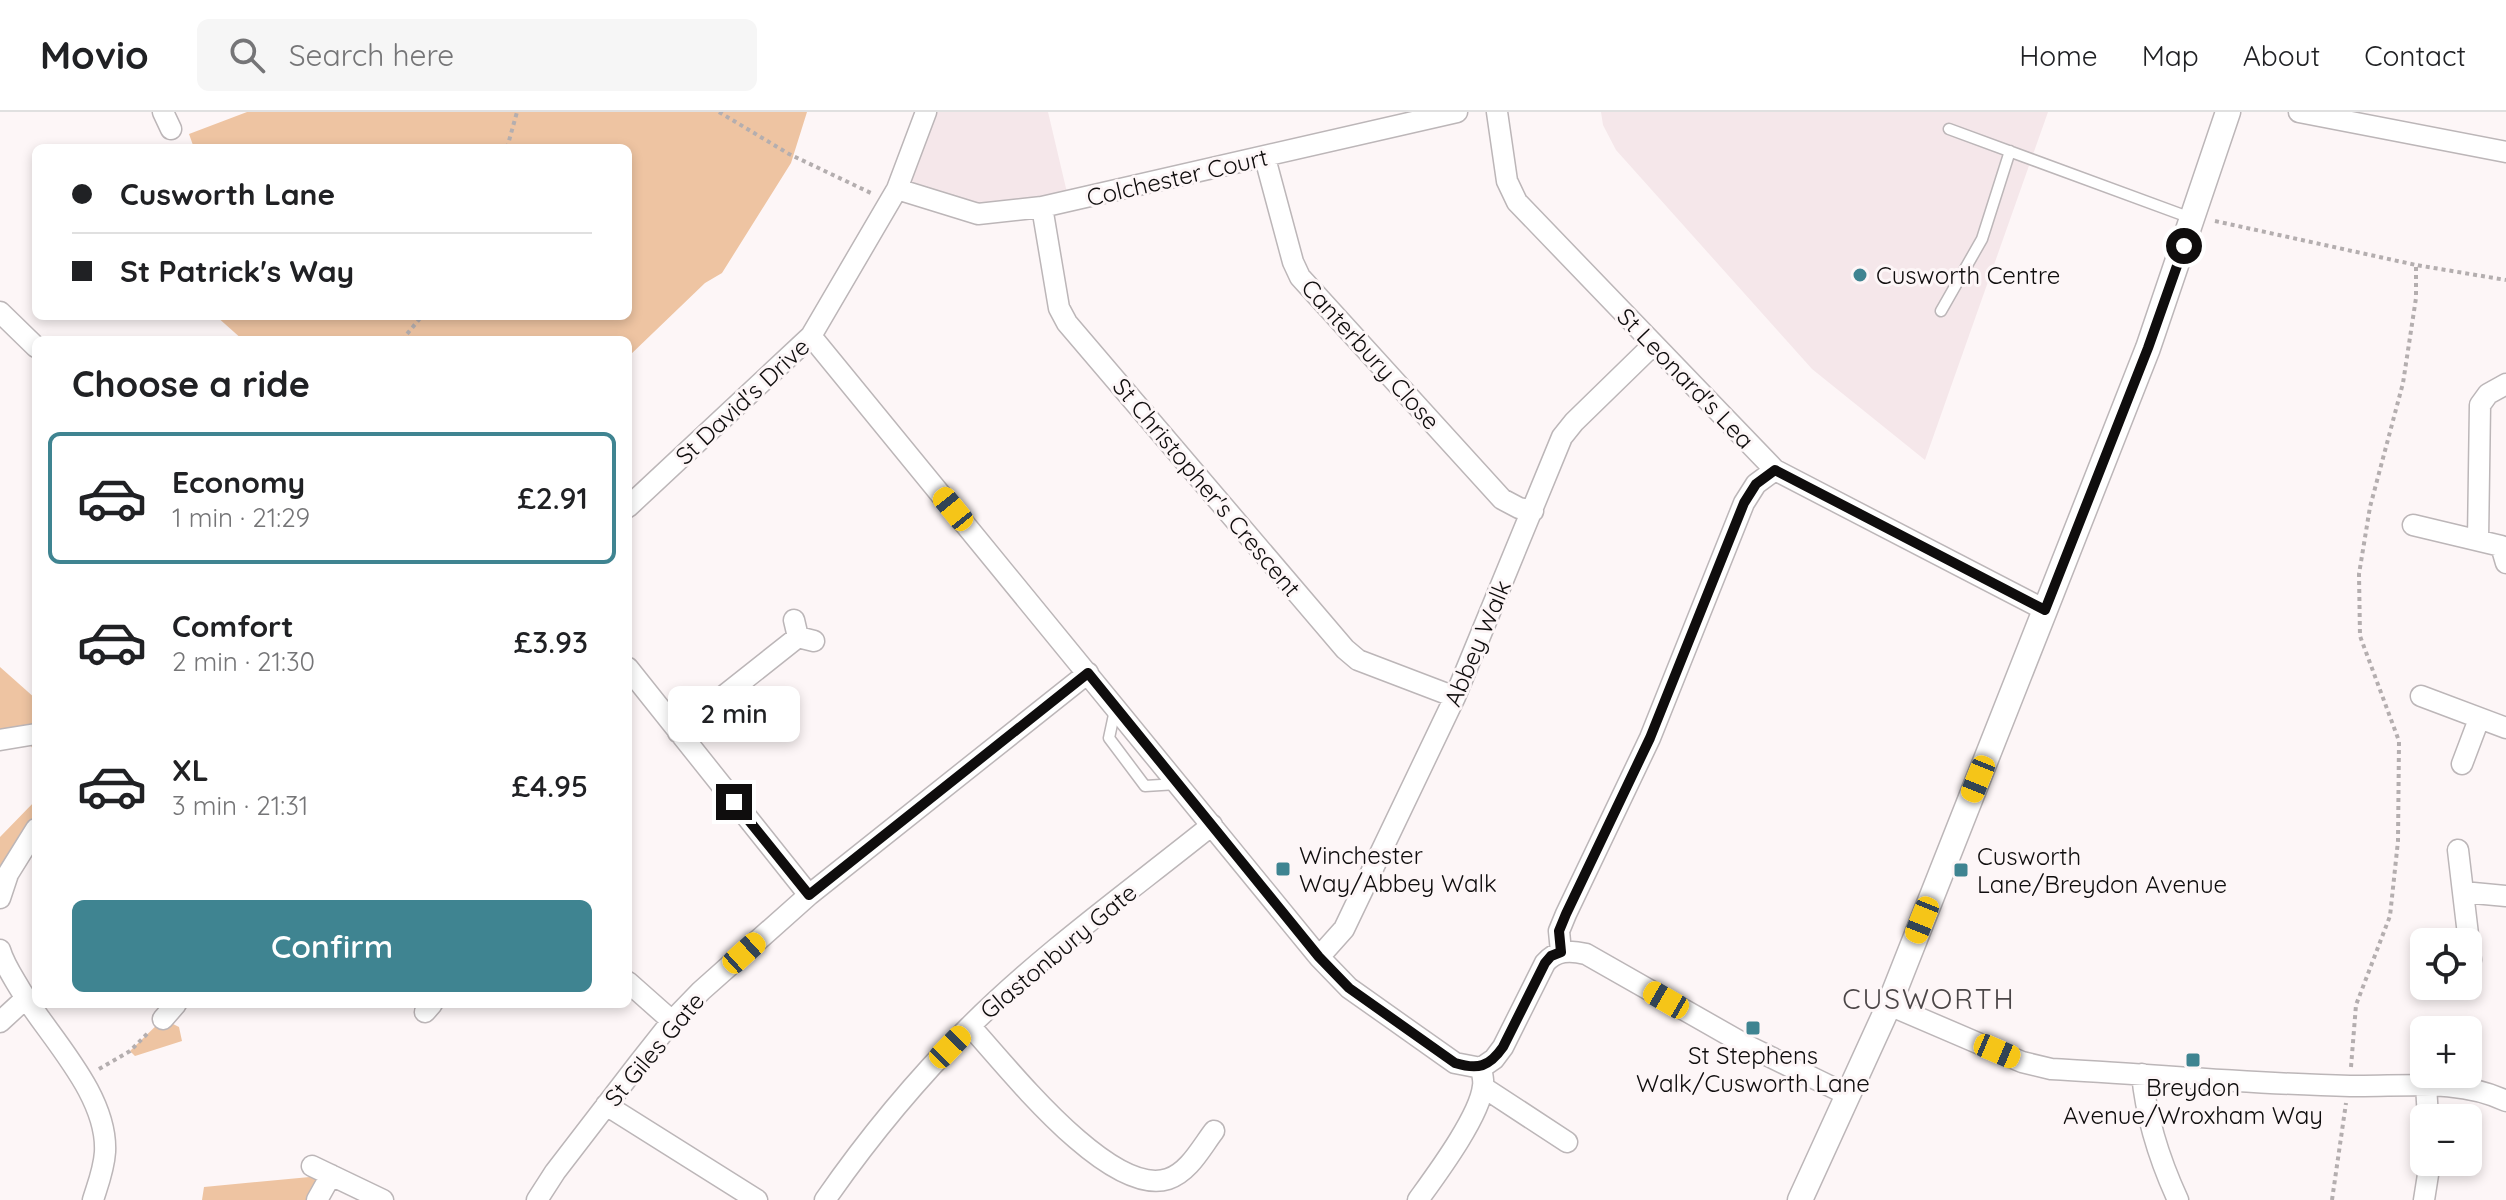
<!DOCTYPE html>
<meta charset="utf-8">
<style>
:root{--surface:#fff;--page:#f6f6f6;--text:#202124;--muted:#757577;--line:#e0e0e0;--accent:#3f8491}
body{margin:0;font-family:Quicksand,sans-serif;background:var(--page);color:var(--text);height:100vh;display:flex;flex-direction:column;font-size:30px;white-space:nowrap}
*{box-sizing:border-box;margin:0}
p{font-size:26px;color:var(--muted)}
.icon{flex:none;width:44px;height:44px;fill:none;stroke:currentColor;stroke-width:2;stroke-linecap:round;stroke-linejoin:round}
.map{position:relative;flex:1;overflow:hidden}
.sheet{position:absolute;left:32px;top:224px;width:600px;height:672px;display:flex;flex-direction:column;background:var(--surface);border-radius:12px;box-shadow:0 4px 12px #0003}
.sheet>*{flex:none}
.hud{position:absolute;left:32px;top:32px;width:600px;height:176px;border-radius:12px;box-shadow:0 4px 12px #0003;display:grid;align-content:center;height:176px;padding:0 40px;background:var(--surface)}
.buttons{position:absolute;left:2410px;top:816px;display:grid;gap:16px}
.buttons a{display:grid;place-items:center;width:72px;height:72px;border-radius:12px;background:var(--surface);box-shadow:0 4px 12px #0003;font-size:40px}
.end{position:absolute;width:36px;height:36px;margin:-18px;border:10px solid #0f0d0d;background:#fff;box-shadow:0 0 0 4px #fff}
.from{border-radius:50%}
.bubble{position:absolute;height:56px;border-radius:12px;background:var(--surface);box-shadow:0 4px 12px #0003;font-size:26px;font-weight:600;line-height:56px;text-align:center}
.car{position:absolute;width:24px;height:48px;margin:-24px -12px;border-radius:10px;box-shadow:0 0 6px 2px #0007;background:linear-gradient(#f5c518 24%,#345 0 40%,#f5c518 0 76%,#345 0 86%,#f5c518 0)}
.hud b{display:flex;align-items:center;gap:28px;height:76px;font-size:30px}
.hud b+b{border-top:2px solid var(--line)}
.hud i{width:20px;height:20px;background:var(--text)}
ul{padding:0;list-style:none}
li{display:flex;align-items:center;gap:24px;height:132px;margin:0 16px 12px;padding:0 24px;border:4px solid transparent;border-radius:12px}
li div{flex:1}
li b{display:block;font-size:30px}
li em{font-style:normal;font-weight:600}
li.active{border-color:var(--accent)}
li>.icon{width:72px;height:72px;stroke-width:1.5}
h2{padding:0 40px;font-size:36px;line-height:96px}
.cta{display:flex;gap:16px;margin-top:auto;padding:16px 40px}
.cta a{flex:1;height:92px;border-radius:12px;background:var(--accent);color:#fff;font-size:32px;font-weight:600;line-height:92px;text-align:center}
header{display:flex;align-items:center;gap:48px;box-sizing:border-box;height:112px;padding:0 40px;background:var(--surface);border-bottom:2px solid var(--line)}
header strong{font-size:38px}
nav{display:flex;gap:44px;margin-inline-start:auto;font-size:28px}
.search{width:560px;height:72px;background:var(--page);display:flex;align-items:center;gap:20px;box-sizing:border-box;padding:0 28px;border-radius:12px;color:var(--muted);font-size:30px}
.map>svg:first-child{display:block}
</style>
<header>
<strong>Movio</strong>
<div class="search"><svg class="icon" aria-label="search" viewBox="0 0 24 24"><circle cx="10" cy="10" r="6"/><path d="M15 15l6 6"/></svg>Search here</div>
<nav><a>Home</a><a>Map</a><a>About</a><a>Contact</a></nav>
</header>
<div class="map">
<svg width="2506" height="1088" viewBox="0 0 2506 1088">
<rect width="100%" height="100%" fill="#fdf6f7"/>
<!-- built -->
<path fill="#f5e7ea" d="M 922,0 L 1048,0 L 1069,89 L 997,102 L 897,77 Z
M 1601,0 L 2048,0 L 1925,348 L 1812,257 L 1616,38 L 1603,13 Z"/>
<!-- green -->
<path fill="#eec4a2" d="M 247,0 L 807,0 L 791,51 L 722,161 L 705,171 L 628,245 L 628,228 L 243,228 L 216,204 L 628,204 L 628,36 L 194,36 L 189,22 Z
M 0,555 L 36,587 L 36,643 L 25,623 L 0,628 Z
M 36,688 L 36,735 L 0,778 L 0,725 Z
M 163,907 L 179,915 L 182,929 L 135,944 L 130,939 Z
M 331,1063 L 317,1088 L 202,1088 L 204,1075 Z"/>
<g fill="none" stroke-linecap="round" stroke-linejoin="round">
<!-- service casing -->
<g stroke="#bcb6b8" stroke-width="13">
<path id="service" d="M 1949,17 L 2191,106
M 1941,199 L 1982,127 L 2010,39
M 1115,598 L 1109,626 L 1145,674 L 1177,672"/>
</g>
<!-- minor casing -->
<g stroke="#bcb6b8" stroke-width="23">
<path id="minor" d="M 163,0 L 171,17
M 1497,0 L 1507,69 L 1517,90 L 1775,358 L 2045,498
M 2299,0 L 2506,40
M 1265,46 L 1293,150 L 1300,165 L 1502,387 L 1519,396 L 1533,399
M 897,77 L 978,102 L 1042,95 L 1457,0
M 1042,95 L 1059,196 L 1067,211 L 1345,537 L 1358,548 L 1455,585
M 0,200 L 36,235
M 811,224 L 1319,845 L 1349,876 L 1455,951 L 1481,956
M 628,395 L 811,224 L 897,77 L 926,0
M 2413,413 L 2501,434 L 2506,451
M 2478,428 L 2480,293 L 2488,282 L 2506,272
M 794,508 L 798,525 L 814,529
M 628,556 L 809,783
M 2421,584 L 2506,616
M 678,620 L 798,525
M 0,628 L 36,622
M 2462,652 L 2479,607
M 2458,738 L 2471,848
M 2463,780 L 2506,784
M 0,786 L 8,762 L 36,717
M 0,838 C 4,852 13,865 20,877 C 48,924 108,982 105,1040 C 104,1057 98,1072 93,1088
M 1561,840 L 1559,819 L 1566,802 L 1650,626 L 1744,391 L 1756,372 L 1775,358
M 1319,845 L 1344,817 L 1455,585 L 1562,325 L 1574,310 L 1653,233
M 628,870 L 672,909
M 1889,893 L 2022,950 L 2051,957 C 2150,962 2250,972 2350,974 C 2402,975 2458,966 2506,989
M 425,900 L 432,892
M 163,907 L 176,892
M 0,910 L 26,886
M 970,914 C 1006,953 1109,1086 1168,1067 C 1189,1060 1201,1036 1214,1019
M 1481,956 L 1494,947 L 1503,935 L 1545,851 C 1556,838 1570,838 1586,842 L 1746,933 L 1848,983
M 2142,962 C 2146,1005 2160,1049 2178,1088
M 2426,973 L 2428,1006
M 1483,975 L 1567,1030
M 606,993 L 757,1088
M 312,1054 L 383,1088
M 317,1088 L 331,1063
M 537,1088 L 555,1060 L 638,952 L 672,909 L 701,879 L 809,783 L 1088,561
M 825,1088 C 868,1026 915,969 969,915 C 1043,841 1130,779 1212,713
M 1418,1088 C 1436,1063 1480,1004 1483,974 C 1484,969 1482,961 1481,956
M 2424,1088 L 2430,1050"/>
</g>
<!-- tertiary casing -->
<g stroke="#bcb6b8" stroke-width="27">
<path id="tertiary" d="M 1800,1088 L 1889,893 L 2045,498 L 2148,236 L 2228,0"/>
</g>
<!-- path -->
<path stroke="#b4aeaf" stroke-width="4" stroke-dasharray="4 4" stroke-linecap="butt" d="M 719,0 L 789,42 L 873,82
M 507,36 L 517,0
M 2215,109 L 2416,153
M 402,228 L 422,204
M 2351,955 L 2356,893 L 2390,804 L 2398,729 L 2399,629 L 2360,524 L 2359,462 L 2370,395 L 2403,271 L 2416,186 L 2416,153 L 2506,168
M 99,957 L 130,939 L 149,920
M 2332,1088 L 2346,991"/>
<!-- service -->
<use href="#service" stroke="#fff" stroke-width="10"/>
<!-- minor -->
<use href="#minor" stroke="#fff" stroke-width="20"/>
<!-- tertiary -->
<use href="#tertiary" stroke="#fff" stroke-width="24"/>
</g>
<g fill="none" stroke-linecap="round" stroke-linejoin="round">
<!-- route -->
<path stroke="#0f0d0d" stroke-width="10" d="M 734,690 L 809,783 L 1088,561 L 1319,845 L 1349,876 L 1455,951 C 1478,958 1489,955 1503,935 L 1545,851 L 1551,844 L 1561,840 L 1559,819 L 1566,802 L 1650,626 L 1744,391 L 1756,372 L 1775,358 L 2045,498 L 2148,236 L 2184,134"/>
</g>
<!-- markers -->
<g fill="#3f8491" stroke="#fdf6f7" stroke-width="3">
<circle cx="1860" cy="163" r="8"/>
<rect x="1275" y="749" width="16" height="16" rx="4"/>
<rect x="1953" y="750" width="16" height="16" rx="4"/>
<rect x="1745" y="908" width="16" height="16" rx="4"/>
<rect x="2185" y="940" width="16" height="16" rx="4"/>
</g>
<g text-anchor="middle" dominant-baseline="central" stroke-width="6" stroke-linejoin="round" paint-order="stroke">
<!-- street labels -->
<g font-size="24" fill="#0f0d0d" stroke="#fdf6f7">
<text transform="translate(1177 65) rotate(-13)">Colchester Court</text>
<text transform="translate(1371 242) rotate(48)">Canterbury Close</text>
<text transform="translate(1686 266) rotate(46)">St Leonard's Lea</text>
<text transform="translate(742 289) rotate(-43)">St David's Drive</text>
<text transform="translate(1207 375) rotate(50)">St Christopher's Crescent</text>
<text transform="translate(1477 531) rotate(-67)">Abbey Walk</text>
<text transform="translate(1058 839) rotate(-40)">Glastonbury Gate</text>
<text transform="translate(654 937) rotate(-50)">St Giles Gate</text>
</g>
<!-- poi labels -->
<g font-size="24" fill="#0f0d0d" stroke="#fdf6f7" text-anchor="start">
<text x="1876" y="163">Cusworth Centre</text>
<text x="1299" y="743">Winchester<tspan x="1299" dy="28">Way/Abbey Walk</tspan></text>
<text x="1977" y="744">Cusworth<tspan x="1977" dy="28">Lane/Breydon Avenue</tspan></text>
<text x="1753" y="943" text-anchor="middle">St Stephens<tspan x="1753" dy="28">Walk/Cusworth Lane</tspan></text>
<text x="2193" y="975" text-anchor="middle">Breydon<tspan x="2193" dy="28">Avenue/Wroxham Way</tspan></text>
</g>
<!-- quarter labels -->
<g font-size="28" letter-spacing="2" fill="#4b4647" stroke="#fdf6f7">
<text x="1929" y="886">CUSWORTH</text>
</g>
</g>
</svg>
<div class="buttons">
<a><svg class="icon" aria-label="locate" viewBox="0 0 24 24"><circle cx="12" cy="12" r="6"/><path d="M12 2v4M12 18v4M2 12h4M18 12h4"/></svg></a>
<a>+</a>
<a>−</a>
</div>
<i class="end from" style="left:2184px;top:134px"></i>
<i class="end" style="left:734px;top:690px"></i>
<div class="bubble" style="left:668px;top:574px;width:132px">2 min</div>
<i class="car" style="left:953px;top:397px;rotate:321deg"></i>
<i class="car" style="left:1978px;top:667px;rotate:202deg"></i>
<i class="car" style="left:1922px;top:808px;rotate:202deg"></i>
<i class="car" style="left:744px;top:841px;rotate:48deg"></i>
<i class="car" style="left:1666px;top:888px;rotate:300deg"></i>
<i class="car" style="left:950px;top:935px;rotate:44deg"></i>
<i class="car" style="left:1997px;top:939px;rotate:113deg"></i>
<div class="hud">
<b><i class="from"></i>Cusworth Lane</b>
<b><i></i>St Patrick's Way</b>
</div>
<section class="sheet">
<h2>Choose a ride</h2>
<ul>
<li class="active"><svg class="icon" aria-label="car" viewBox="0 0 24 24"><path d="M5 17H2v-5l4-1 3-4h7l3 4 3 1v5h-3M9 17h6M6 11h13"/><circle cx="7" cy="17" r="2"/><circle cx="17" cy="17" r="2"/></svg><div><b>Economy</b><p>1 min · 21:29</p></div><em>£2.91</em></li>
<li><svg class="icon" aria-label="car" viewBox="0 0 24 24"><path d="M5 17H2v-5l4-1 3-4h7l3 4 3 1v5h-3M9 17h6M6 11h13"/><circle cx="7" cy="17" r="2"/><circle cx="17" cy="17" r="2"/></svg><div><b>Comfort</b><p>2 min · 21:30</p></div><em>£3.93</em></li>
<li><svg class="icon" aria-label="car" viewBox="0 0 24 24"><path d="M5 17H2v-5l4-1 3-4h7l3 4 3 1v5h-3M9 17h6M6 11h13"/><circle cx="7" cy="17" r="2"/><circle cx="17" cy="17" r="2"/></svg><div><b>XL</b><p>3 min · 21:31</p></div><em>£4.95</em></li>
</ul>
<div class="cta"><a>Confirm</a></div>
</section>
</div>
